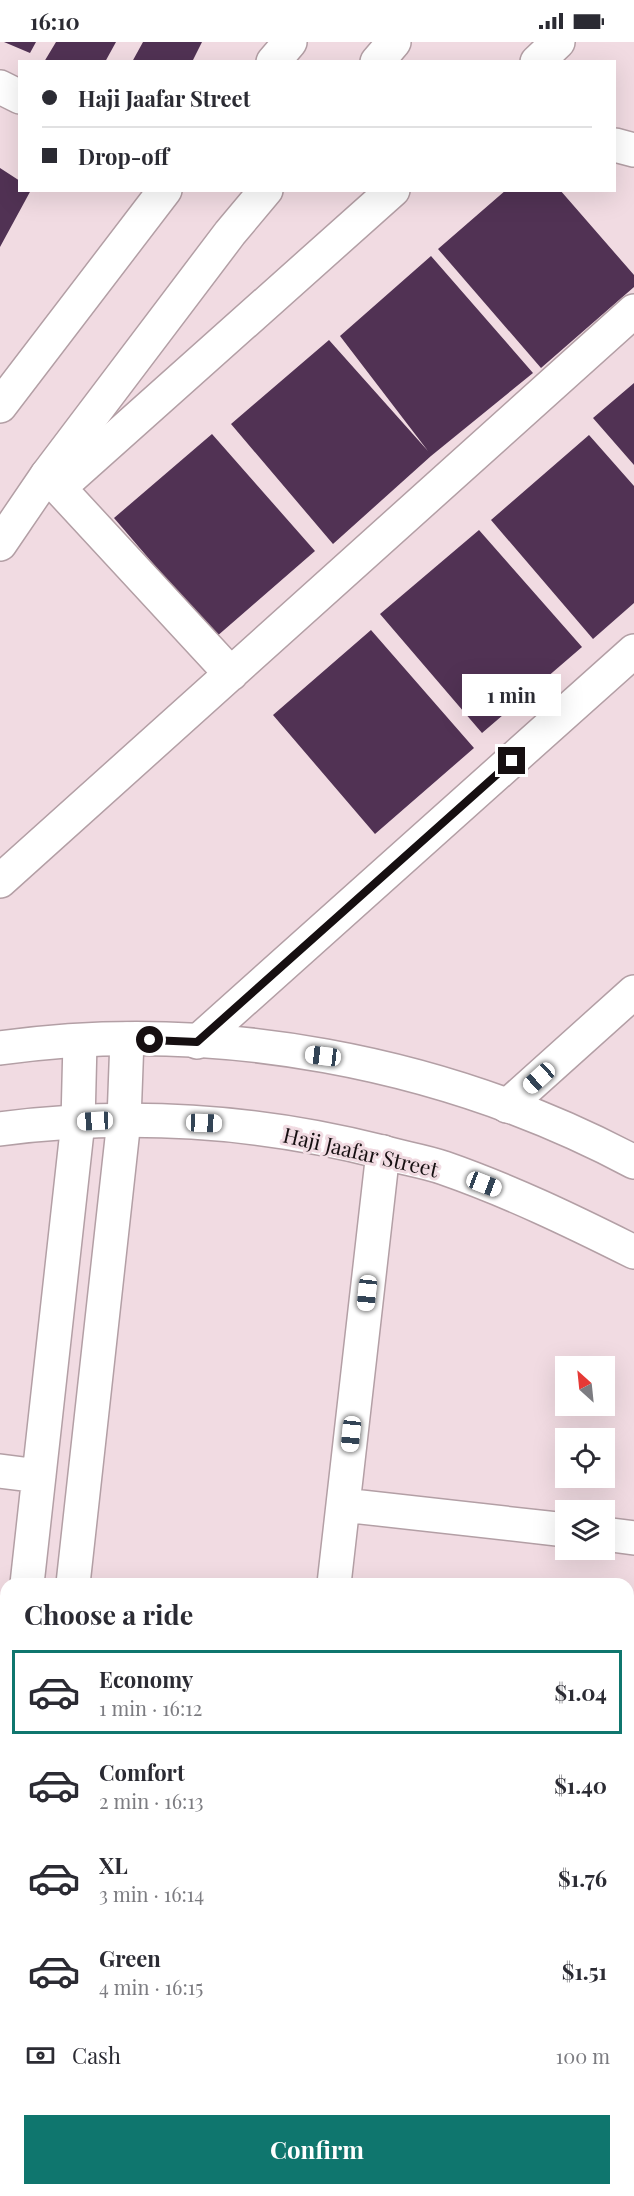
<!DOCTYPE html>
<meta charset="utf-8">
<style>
:root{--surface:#fff;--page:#f7f7f7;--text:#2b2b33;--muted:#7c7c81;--line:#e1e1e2;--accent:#0f766e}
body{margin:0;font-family:"Playfair Display",serif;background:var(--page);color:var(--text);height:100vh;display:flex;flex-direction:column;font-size:22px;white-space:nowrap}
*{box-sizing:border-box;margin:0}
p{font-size:20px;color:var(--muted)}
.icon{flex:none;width:33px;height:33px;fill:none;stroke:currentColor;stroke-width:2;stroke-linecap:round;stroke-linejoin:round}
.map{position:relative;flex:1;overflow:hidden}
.sheet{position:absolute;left:0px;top:1536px;width:634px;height:618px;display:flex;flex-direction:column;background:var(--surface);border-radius:18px 18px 0 0;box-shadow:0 6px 24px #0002}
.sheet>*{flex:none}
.guide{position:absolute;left:18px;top:18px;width:598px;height:132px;border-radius:0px;box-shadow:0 6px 24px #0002;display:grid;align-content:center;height:132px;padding:0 24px;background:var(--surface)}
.needle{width:39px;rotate:333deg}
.fabs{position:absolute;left:555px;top:1314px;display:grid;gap:12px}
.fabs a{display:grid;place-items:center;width:60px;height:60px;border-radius:0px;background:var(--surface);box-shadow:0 6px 24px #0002;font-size:30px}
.end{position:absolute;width:27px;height:27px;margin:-14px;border:8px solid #160f11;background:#fff;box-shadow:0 0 0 3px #fff}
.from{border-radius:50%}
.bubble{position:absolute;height:42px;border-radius:0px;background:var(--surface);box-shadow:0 6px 24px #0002;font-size:20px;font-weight:700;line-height:42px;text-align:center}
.car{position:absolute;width:18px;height:36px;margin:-18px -9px;border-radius:8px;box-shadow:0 0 4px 2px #0007;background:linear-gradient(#fff 24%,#345 0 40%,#fff 0 76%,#345 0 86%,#fff 0)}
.guide b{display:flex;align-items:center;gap:21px;height:57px;font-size:22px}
.guide b+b{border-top:2px solid var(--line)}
.guide i{width:15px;height:15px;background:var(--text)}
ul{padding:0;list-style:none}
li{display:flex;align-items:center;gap:18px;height:84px;margin:0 12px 9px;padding:0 12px;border:3px solid transparent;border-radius:0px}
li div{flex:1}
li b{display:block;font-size:22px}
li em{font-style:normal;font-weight:700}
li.current{border-color:var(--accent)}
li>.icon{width:54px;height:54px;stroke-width:1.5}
h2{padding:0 24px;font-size:27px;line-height:72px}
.pay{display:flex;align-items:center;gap:15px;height:66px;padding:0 24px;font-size:22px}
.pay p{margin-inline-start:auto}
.action{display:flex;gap:12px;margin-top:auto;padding:12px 24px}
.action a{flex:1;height:69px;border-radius:0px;background:var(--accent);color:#fff;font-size:24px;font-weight:700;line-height:69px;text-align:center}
.status{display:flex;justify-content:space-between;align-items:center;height:42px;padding:0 30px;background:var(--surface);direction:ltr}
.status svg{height:16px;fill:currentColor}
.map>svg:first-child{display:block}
</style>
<div class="status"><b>16:10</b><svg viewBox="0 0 49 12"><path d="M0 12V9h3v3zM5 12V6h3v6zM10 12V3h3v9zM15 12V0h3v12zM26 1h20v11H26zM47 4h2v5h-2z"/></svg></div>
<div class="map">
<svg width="634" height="2154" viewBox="0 0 634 2154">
<rect width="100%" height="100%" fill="#f1dbe2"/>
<!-- building -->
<path fill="#513254" d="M 4,0 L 36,0 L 30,11 Z
M 56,0 L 116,0 L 105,20 L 44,20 Z
M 143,0 L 202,0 L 192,20 L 132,20 Z
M 0,126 L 20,139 L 20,148 L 31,148 L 0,205 Z
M 506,148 L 560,148 L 634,233 L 634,245 L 541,326 L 438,207 Z
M 431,214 L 533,331 L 431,414 L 333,502 L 231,382 L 329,298 L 428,409 L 340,294 Z
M 634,341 L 634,423 L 593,376 Z
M 212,392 L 315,509 L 216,595 L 114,476 Z
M 589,393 L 634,444 L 634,561 L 593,597 L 491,478 Z
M 479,488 L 582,605 L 482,691 L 380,572 Z
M 371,588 L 474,706 L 375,792 L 273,673 Z"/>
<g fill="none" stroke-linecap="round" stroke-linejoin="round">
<!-- street casing -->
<g stroke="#b39fa5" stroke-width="36">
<path id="street" d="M 537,20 L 558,0
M 0,45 L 20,55
M 615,103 L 634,108
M 47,433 L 231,632
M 59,446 L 393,148
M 0,839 L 634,269
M 197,1000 L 634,609
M 507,1064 L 634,950
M 0,1429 L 39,1434
M 343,1463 L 566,1488
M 604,1492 L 634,1496
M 27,1542 L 78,1080 L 80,1000
M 73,1542 L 124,1078 L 127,997
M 334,1542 L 383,1110
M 0,1666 L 6,1666
M 628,1737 L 634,1737
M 0,1790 L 6,1735
M 0,1909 L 6,1910
M 0,1960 L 6,1960
M 628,2004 L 634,2005
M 0,2074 L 6,2021
M 265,2154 L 266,2148"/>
</g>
<!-- secondary casing -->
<g stroke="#b39fa5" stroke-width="36">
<path id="secondary" d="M 273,20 L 290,0
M 377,20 L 394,0
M 0,364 L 165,148
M 0,502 L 47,433 L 230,191 L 266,148
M 0,1006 C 213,976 444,1019 634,1120
M 0,1087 C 127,1070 258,1078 382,1110 C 402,1116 424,1119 444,1126 C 510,1149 572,1179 634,1210"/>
</g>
<!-- street -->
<use href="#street" stroke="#fff" stroke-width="33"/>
<!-- secondary -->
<use href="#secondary" stroke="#fff" stroke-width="33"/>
</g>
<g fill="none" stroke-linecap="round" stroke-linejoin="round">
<!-- route -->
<path stroke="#160f11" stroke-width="8" d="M 150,998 L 197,1000 L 512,719"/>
</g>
<g text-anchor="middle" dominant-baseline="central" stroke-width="6" stroke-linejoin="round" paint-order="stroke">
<!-- street labels -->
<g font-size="21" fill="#160f11" stroke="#f1dbe2">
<text transform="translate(361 1109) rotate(13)">Haji Jaafar Street</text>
</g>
</g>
</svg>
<div class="fabs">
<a><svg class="needle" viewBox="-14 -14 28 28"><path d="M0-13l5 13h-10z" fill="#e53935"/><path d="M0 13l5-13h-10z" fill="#7c7c81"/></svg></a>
<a><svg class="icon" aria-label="locate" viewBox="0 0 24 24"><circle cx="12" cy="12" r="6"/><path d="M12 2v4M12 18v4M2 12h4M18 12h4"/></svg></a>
<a><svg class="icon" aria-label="layers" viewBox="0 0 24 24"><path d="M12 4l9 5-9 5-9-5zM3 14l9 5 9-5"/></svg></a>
</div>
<i class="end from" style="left:150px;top:998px"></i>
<i class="end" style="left:512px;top:719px"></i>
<div class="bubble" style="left:462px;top:632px;width:99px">1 min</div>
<i class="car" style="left:323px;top:1014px;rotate:277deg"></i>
<i class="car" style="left:539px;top:1036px;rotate:228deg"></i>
<i class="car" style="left:95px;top:1079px;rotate:267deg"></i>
<i class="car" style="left:204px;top:1081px;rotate:92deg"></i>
<i class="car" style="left:484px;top:1142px;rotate:111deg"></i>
<i class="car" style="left:367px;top:1251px;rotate:186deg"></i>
<i class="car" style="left:351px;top:1392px;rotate:186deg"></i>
<div class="guide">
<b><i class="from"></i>Haji Jaafar Street</b>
<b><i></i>Drop-off</b>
</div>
<section class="sheet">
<h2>Choose a ride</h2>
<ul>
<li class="current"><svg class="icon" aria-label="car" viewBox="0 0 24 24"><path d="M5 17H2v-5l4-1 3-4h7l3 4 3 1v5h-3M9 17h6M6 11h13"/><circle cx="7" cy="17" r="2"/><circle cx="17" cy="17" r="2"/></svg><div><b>Economy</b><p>1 min · 16:12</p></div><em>$1.04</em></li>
<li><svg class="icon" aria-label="car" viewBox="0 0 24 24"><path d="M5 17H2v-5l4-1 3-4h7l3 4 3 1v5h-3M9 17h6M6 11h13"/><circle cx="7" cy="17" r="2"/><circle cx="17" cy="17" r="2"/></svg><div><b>Comfort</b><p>2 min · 16:13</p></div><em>$1.40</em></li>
<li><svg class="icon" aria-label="car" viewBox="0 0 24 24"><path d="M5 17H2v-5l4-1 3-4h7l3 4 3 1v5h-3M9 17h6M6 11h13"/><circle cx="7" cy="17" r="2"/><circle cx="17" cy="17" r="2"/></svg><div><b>XL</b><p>3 min · 16:14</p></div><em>$1.76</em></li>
<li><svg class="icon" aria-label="car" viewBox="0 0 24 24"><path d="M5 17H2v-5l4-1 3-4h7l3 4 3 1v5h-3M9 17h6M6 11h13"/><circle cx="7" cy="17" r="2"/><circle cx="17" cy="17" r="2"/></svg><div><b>Green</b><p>4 min · 16:15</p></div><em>$1.51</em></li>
</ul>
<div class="pay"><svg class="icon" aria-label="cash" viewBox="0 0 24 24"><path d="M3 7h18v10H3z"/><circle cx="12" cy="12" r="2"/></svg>Cash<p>100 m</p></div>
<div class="action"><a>Confirm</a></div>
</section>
</div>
